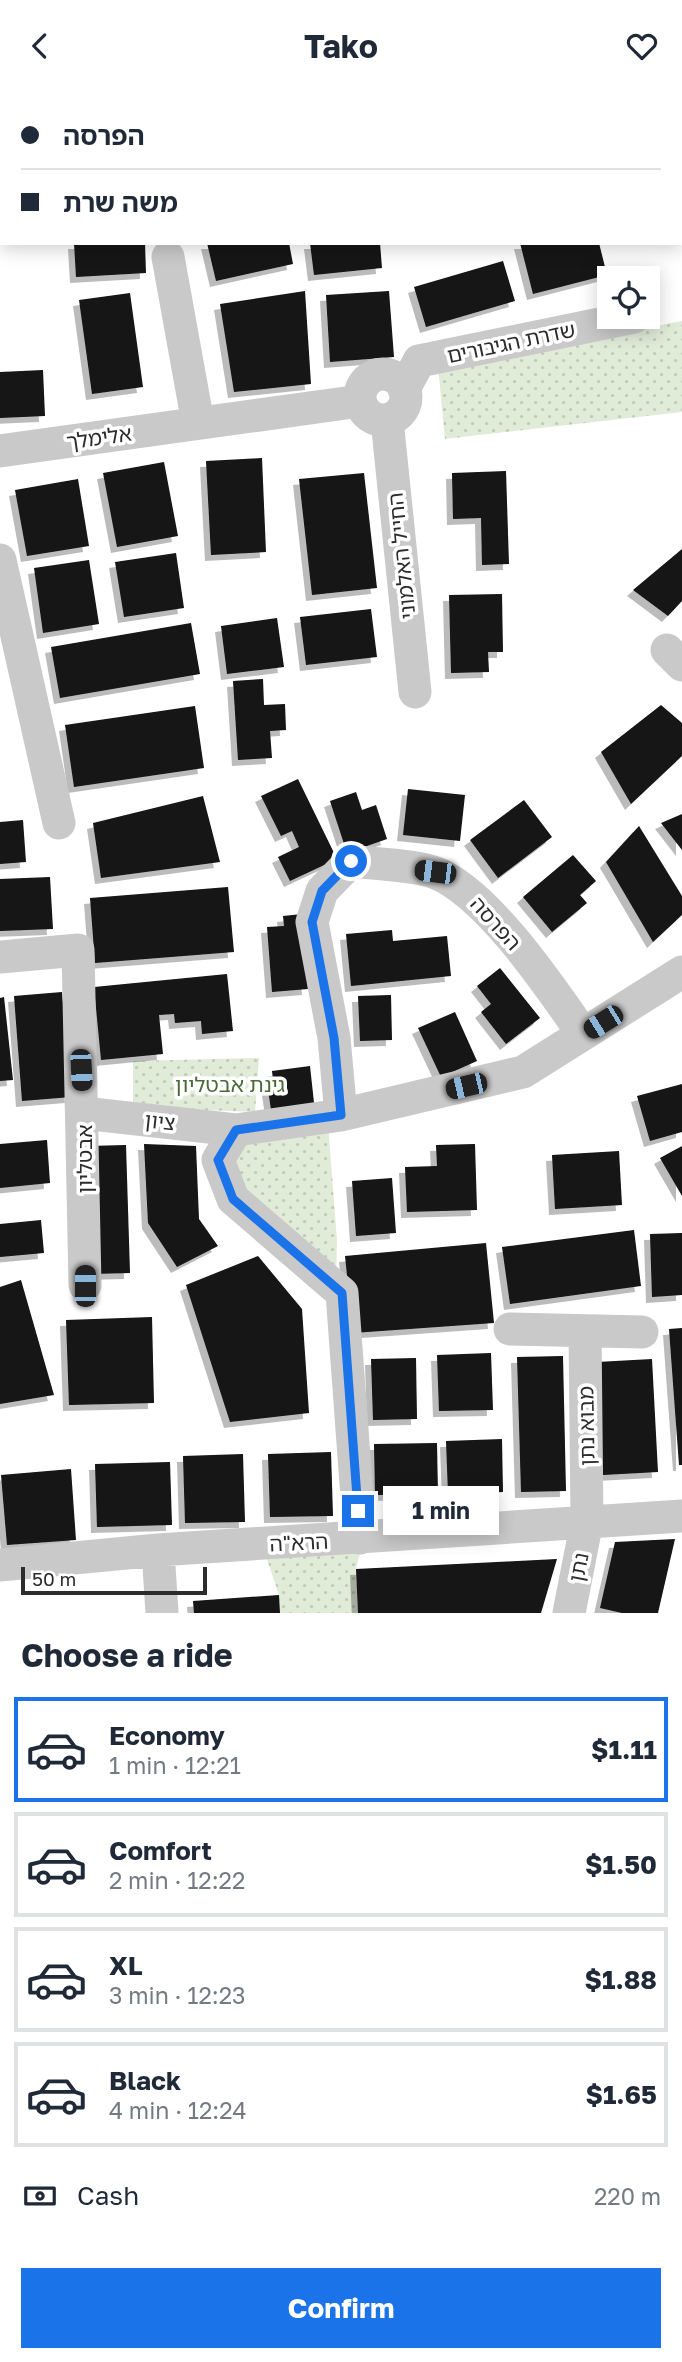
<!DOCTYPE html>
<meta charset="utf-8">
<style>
:root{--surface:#fff;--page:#f2f2f3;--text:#1f2937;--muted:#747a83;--line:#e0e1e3;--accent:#1a73e8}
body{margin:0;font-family:"Golos Text","Noto Sans Hebrew",sans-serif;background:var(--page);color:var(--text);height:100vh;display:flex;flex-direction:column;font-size:26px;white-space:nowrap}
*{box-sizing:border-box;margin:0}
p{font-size:23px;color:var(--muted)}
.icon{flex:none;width:38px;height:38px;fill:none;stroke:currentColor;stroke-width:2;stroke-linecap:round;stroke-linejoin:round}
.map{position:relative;height:1522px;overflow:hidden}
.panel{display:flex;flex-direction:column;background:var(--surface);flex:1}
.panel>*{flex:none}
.guide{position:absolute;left:0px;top:0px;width:682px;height:154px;box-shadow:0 4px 18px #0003;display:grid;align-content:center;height:154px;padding:0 21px;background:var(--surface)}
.fabs{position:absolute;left:597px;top:175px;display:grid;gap:14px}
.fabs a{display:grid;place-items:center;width:63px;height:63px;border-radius:0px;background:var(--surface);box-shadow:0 4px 18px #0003;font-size:35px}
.scale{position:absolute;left:21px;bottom:18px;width:186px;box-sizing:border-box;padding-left:7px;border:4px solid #2c2c2c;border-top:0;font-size:19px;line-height:24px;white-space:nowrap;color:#2c2c2c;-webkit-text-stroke:5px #fff;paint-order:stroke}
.end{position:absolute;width:32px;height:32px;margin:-16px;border:9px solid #1a73e8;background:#fff;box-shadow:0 0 0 4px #fff}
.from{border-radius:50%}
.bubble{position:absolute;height:49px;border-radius:0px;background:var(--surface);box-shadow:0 4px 18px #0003;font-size:23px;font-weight:700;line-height:49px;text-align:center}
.car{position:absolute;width:21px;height:42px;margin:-21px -10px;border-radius:9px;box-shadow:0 0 5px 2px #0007;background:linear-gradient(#222 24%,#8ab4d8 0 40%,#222 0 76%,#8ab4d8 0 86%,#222 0)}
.guide b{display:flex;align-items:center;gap:24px;height:66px;font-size:26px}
.guide b+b{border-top:2px solid var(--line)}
.guide i{width:18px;height:18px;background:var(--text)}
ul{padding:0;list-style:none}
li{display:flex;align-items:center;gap:21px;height:105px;margin:0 14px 10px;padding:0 7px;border:4px solid var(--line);border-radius:0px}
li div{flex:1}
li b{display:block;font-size:26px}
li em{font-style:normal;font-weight:700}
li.on{border-color:var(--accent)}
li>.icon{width:63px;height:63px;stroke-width:1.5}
h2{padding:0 21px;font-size:32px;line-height:84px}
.pay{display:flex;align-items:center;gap:18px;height:77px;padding:0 21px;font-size:26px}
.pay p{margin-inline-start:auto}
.cta{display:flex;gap:14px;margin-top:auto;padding:14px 21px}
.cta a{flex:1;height:80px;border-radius:0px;background:var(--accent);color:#fff;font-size:28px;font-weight:700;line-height:80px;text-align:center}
header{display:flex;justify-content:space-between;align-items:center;height:91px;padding:0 21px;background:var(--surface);font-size:32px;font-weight:700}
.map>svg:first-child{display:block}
</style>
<header><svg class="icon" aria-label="back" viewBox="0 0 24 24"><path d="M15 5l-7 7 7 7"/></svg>Tako<svg class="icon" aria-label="heart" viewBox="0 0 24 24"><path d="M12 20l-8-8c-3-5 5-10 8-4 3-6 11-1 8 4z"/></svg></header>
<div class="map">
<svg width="682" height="1522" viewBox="0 0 682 1522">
<defs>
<pattern id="park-dots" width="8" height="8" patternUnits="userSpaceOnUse" patternTransform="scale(1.75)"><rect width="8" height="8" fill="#e0ebd8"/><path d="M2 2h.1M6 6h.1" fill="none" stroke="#c0caba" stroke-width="1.8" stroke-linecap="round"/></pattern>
<filter id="shadow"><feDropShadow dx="-6" dy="6" stdDeviation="0" flood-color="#0004"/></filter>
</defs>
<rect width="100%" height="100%" fill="#fff"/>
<!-- park -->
<path fill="url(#park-dots)" d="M 682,230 L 682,321 L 445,348 L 438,275 Z
M 259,967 L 255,1021 L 133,1016 L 133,970 Z
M 328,1032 L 337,1150 L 336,1188 L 261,1122 L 227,1069 L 243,1044 Z
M 362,1454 L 356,1478 L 358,1522 L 280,1522 L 279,1504 L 265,1462 Z"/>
<!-- building -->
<path fill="#131313" filter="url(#shadow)" d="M 74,152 L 145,152 L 146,182 L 76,186 Z
M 207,152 L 289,152 L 293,173 L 216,190 Z
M 310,152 L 380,152 L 382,177 L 314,184 Z
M 520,152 L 599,152 L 607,184 L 533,203 Z
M 503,170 L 515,210 L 426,236 L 414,196 Z
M 305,200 L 311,293 L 234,301 L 220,213 Z
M 389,200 L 394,266 L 330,271 L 326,204 Z
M 130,202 L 143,296 L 92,303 L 79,209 Z
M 43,279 L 45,325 L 0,327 L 0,281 Z
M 262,367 L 266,461 L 211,464 L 206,370 Z
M 164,371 L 178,445 L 117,456 L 103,382 Z
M 506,380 L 509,473 L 482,474 L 481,427 L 453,428 L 452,382 Z
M 364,382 L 377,497 L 312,504 L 299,388 Z
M 78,388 L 89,455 L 27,465 L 15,399 Z
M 682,458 L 682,510 L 668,525 L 633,499 Z
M 176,462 L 184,517 L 124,526 L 115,471 Z
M 89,469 L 99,533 L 43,542 L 34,477 Z
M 502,503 L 503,561 L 488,561 L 489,581 L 451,582 L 449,504 Z
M 371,518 L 377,566 L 306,574 L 300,526 Z
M 277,527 L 284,576 L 227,583 L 221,535 Z
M 191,532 L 200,583 L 60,607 L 51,556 Z
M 263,588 L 264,614 L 285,613 L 286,639 L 270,640 L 272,667 L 238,669 L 233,590 Z
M 661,614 L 682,632 L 682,665 L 631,713 L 601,661 Z
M 195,615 L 204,677 L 74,696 L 65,634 Z
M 298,688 L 337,768 L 290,790 L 278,766 L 299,756 L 292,740 L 281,745 L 261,705 Z
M 408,698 L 465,704 L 460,750 L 403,744 Z
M 356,701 L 362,719 L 376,714 L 387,748 L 347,762 L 330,710 Z
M 203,705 L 220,771 L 101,787 L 93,732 Z
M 524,709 L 552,746 L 498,787 L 470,749 Z
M 682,723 L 682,759 L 661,732 Z
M 23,729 L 26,771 L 0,773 L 0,731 Z
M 639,735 L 682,805 L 682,824 L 653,851 L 606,771 Z
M 573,764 L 596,790 L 580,804 L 587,812 L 552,841 L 523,806 Z
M 50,786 L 53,838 L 0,840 L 0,788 Z
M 228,796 L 234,861 L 95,872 L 90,807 Z
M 302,823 L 308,898 L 272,901 L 267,836 L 284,835 L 283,825 Z
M 392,839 L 393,850 L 447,845 L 451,885 L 351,895 L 346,843 Z
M 500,877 L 540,927 L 506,953 L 481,921 L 491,913 L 477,895 Z
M 227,883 L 233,940 L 202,943 L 201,930 L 175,932 L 174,923 L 159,924 L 163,963 L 101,969 L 94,896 Z
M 62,901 L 71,1006 L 22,1010 L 14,905 Z
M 391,904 L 392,949 L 360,950 L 358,905 Z
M 4,906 L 13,989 L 0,990 L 0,907 Z
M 455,921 L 477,970 L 441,986 L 418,937 Z
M 310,975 L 315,1021 L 272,1026 L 268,998 L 274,998 L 272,980 Z
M 682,993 L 682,1041 L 650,1050 L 637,1005 Z
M 47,1049 L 50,1092 L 0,1097 L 0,1053 Z
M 144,1053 L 196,1055 L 199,1128 L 218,1155 L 177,1176 L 148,1132 Z
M 475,1053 L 477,1119 L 407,1121 L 405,1076 L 437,1075 L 436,1054 Z
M 126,1054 L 130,1182 L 92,1183 L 87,1055 Z
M 682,1055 L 682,1105 L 660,1067 Z
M 619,1060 L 622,1114 L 555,1118 L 552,1064 Z
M 392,1087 L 396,1142 L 356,1145 L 352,1090 Z
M 41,1129 L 44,1162 L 0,1166 L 0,1133 Z
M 634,1139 L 641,1195 L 510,1213 L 502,1156 Z
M 682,1142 L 682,1204 L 652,1206 L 650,1143 Z
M 486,1152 L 494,1232 L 353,1242 L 345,1165 Z
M 258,1165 L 302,1218 L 309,1322 L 230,1331 L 186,1194 Z
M 21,1189 L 54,1304 L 0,1313 L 0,1196 Z
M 152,1226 L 154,1312 L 69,1314 L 66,1229 Z
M 682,1237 L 682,1374 L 679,1374 L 669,1238 Z
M 491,1262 L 493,1319 L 439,1320 L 437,1264 Z
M 563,1265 L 566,1400 L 521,1401 L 517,1266 Z
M 416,1267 L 417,1328 L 373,1329 L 371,1268 Z
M 652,1268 L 658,1381 L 603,1384 L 597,1271 Z
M 502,1348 L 503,1401 L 448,1403 L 446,1350 Z
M 437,1352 L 438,1403 L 375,1404 L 374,1353 Z
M 331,1361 L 333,1425 L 270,1426 L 268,1363 Z
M 243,1363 L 245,1431 L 185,1432 L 183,1365 Z
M 170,1371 L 172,1434 L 97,1436 L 95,1373 Z
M 71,1378 L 76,1449 L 7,1454 L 1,1384 Z
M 675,1448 L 658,1522 L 622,1522 L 600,1517 L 615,1451 Z
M 557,1468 L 541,1522 L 358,1522 L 356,1478 Z
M 279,1504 L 280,1522 L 194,1522 L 193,1510 Z"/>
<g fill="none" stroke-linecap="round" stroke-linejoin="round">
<!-- minor -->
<path stroke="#c9c9c9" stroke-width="33" d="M 168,166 L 198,332
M360 306a23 23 0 1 1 46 0a23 23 0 1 1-46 0Z
M 404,298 L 419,270 L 634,226
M 387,329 L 415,601
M 0,360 L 360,310
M 0,469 L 59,732
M 667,559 L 682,574
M 0,866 L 78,859 L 85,1194
M 83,1022 L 236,1039
M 341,1024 L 334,947 L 312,831 L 322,800 L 351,770 C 373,773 417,774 436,782 C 488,803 551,897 583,943
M 510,1238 L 642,1241
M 360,1447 L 342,1202 L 233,1108 L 218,1069 L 236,1039 L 341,1024 L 523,981 L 682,881
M 158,1459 L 162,1522
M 0,1474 L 158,1459 L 682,1425
M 569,1522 L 587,1430 L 585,1240"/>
</g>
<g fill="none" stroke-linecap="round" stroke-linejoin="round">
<!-- route -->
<path stroke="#1a73e8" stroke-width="9" d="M 351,770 L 322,800 L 312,831 L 334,947 L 341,1024 L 236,1039 L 218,1069 L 233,1108 L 342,1202 L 358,1420"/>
</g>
<g text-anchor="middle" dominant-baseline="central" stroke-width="7" stroke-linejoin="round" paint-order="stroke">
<!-- street labels -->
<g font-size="21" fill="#2c2c2c" stroke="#fff">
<text transform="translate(511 251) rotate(-12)">שדרת הגיבורים</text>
<text transform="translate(99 346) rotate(-8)">אלימלך</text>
<text transform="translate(401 465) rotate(-96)">החייל האלמוני</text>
<text transform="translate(496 832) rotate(48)">הפרסה</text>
<text transform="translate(160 1030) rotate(6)">ציון</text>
<text transform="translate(84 1068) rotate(-90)">אבטליון</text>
<text transform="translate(586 1335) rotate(-91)">מבוא נתן</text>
<text transform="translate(299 1451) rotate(-3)">הרא"ה</text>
<text transform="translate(578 1476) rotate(-79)">נתן</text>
</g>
<!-- park labels -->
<g font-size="21" fill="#496a37" stroke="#fff">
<text x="230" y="993">גינת אבטליון</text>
</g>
</g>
</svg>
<div class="fabs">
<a><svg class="icon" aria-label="locate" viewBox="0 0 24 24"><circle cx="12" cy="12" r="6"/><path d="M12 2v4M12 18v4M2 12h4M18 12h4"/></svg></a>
</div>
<div class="scale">50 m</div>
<i class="end from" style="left:351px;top:770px"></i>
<i class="end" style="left:358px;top:1420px"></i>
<div class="bubble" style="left:383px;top:1395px;width:116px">1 min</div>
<i class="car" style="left:435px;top:781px;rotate:277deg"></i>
<i class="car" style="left:603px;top:931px;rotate:238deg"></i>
<i class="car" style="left:81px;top:979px;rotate:177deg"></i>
<i class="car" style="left:466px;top:995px;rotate:257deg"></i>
<i class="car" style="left:85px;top:1195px;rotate:0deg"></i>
<div class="guide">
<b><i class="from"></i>הפרסה</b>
<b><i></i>משה שרת</b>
</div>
</div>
<section class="panel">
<h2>Choose a ride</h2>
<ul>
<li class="on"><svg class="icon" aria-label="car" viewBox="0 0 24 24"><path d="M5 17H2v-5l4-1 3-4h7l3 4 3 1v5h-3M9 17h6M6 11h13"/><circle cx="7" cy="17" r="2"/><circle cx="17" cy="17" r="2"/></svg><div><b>Economy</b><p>1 min · 12:21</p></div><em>$1.11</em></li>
<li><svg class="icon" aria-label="car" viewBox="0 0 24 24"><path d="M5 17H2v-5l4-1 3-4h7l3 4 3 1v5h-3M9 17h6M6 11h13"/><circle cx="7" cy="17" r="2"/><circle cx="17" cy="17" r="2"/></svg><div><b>Comfort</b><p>2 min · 12:22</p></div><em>$1.50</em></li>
<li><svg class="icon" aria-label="car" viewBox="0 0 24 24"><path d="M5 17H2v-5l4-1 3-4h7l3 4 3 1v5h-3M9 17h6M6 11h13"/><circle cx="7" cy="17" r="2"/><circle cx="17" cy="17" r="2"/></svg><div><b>XL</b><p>3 min · 12:23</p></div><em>$1.88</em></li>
<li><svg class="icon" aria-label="car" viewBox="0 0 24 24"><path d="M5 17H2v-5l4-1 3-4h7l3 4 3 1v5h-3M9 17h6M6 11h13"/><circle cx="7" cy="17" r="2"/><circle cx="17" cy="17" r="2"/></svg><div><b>Black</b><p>4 min · 12:24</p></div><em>$1.65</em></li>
</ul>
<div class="pay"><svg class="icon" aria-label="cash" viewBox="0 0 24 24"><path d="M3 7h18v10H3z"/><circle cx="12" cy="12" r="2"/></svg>Cash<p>220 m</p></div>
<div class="cta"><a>Confirm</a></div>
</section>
